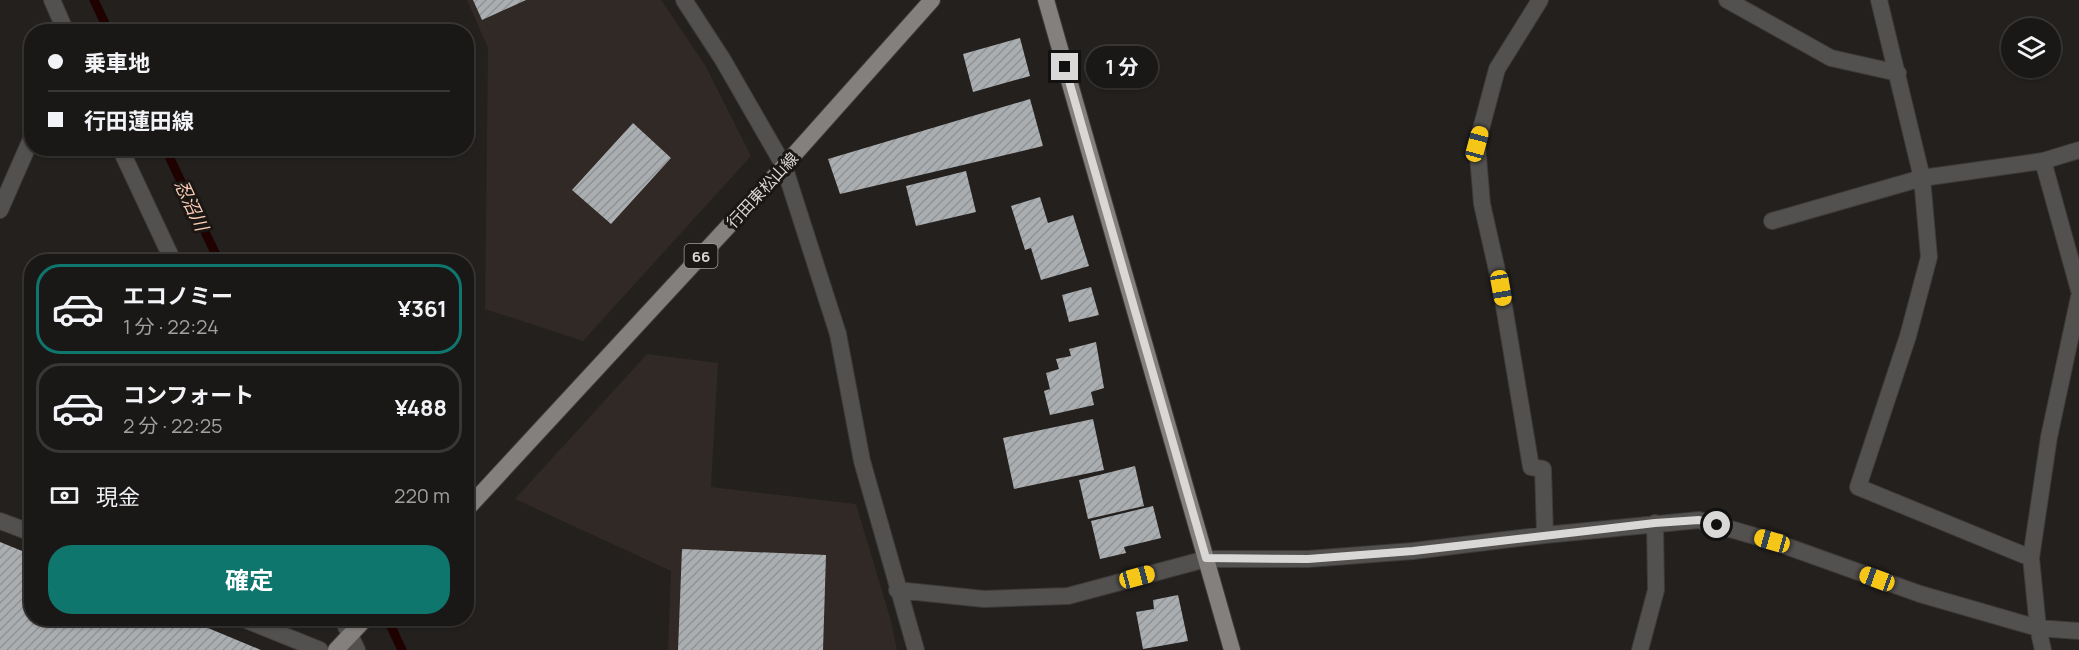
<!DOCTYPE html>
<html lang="ja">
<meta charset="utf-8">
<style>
:root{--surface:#1a1816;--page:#23211f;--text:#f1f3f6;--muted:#9fa0a1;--line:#383735;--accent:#0f766e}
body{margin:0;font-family:Manrope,"Noto Sans JP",sans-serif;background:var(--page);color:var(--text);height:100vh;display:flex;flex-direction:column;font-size:22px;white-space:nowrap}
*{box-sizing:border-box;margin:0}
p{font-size:20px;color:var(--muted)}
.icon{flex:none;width:33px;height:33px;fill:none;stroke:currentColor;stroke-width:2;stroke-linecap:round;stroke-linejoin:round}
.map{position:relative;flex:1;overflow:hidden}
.details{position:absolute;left:24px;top:254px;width:450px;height:372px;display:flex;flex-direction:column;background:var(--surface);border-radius:24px;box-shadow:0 2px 4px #0004,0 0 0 2px var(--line)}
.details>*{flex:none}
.banner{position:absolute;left:24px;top:24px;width:450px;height:132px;border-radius:24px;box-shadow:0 2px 4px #0004,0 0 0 2px var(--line);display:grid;align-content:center;height:132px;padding:0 24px;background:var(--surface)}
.fabs{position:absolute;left:2001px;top:18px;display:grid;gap:12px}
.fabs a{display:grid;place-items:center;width:60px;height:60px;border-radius:50%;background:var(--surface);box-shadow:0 2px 4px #0004,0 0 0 2px var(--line);font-size:30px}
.end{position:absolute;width:27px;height:27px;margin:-14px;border:8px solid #dad8d7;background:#111;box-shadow:0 0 0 3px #111}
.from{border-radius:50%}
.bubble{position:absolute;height:42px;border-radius:21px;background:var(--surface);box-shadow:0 2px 4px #0004,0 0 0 2px var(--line);font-size:20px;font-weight:700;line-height:42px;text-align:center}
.car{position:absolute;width:18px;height:36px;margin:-18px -9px;border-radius:8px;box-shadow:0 0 4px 2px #0007;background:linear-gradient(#f5c518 24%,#345 0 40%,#f5c518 0 76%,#345 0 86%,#f5c518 0)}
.banner b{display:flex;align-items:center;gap:21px;height:57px;font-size:22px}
.banner b+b{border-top:2px solid var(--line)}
.banner i{width:15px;height:15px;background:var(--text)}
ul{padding:10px 0 0;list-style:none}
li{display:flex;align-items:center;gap:18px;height:90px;margin:0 12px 9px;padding:0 12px;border:3px solid var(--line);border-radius:24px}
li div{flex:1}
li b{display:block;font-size:22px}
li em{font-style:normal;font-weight:700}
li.selected{border-color:var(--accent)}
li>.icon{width:54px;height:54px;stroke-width:1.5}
.pay{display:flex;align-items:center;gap:15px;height:66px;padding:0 24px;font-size:22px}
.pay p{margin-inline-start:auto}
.cta{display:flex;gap:12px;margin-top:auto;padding:12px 24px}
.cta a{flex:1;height:69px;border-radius:24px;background:var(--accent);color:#fff;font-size:24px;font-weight:700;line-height:69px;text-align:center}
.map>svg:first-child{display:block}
</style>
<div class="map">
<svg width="2079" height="650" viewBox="0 0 2079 650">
<defs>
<pattern id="building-hatch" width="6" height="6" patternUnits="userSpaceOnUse" patternTransform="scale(1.5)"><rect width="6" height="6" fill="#abaeb1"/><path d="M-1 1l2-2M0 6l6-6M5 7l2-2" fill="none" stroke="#909395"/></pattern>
</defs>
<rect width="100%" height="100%" fill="#23201e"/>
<!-- built -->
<path fill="#312925" d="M 467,0 L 661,0 L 705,65 L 751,156 L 583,341 L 485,309 L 488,48 Z
M 647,354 L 718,363 L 711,487 L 856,504 L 891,621 L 897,650 L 668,650 L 671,571 L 515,499 Z"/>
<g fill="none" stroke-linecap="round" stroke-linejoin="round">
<!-- stream -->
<path stroke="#1f0200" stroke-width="9" d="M 94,0 L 109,32
M 165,148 L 219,261
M 387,618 L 402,650"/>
</g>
<!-- building -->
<path fill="url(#building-hatch)" d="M 473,0 L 526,0 L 482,20 Z
M 1020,38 L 1030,76 L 973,92 L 963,54 Z
M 1030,99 L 1043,146 L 840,194 L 828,159 Z
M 633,123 L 671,158 L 611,224 L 572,190 Z
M 966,171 L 976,212 L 916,226 L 906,186 Z
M 1040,197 L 1048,223 L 1073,215 L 1089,266 L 1041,280 L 1031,248 L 1025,250 L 1011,206 Z
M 1091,287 L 1099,315 L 1069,322 L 1062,295 Z
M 1096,342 L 1104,388 L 1091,392 L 1094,405 L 1050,415 L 1044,391 L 1050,389 L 1046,373 L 1059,369 L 1056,359 L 1071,356 L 1069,349 Z
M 1093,419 L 1104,470 L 1014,489 L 1003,438 Z
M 1135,466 L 1144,506 L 1088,519 L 1079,480 Z
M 1153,506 L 1161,538 L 1124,547 L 1126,553 L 1100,559 L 1091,521 Z
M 0,542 L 32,555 L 32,618 L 184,618 L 261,650 L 0,650 Z
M 682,549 L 826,555 L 823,650 L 678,650 Z
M 1178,595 L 1188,641 L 1143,649 L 1136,612 L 1154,609 L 1153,600 Z"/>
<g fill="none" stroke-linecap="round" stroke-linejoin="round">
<!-- minor casing -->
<g stroke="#3d3a38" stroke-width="18">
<path id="minor" d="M 1727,0 L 1831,58 L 1898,73
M 1879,0 L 1922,178 L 1929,257 L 1908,336 L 1858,487 L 2031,558
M 2043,161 L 2079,290
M 0,210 L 32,137
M 1772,221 L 1922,178 L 2043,161 L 2079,150
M 838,334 L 862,461 L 916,650
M 0,521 L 32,533
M 1545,535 L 1699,520 L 1772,541 L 1920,594 L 2038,628 L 2079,631
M 897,590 L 984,599 L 1068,596 L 1206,559 L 1308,559 L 1413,551 L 1545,535 L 1543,469 L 1531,467 L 1501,288 L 1482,204 L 1477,144 L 1497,69 L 1540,0
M 241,618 L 320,650
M 1640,650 L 1656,590 L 1655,523
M 2043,650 L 2038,628 L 2031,558 L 2049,437 L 2079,297"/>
</g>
<!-- tertiary casing -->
<g stroke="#3d3a38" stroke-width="18">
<path id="tertiary" d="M 52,0 L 66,32
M 684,0 L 723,60 L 784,166 L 838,334
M 120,148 L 173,261
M 342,618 L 357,650"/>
</g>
<!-- primary casing -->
<g stroke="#3d3a38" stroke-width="18">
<path id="primary" d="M 1046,0 L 1232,650
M 466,510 L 784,166 L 932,0
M 336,650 L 366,618"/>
</g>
<!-- minor -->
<use href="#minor" stroke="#525150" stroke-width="16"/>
<!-- tertiary -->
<use href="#tertiary" stroke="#525150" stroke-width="16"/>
<!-- primary -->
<use href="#primary" stroke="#84807e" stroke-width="16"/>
</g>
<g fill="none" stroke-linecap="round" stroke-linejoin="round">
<!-- route -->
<path stroke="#dad8d7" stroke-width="8" d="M 1065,67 L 1206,558 L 1308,559 L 1413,551 L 1655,523 L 1699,520 L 1717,525"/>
</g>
<g text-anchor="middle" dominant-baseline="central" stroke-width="6" stroke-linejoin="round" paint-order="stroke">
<!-- shield labels -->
<rect fill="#1a1715" stroke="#a09e9d" stroke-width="1.5" x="684.5" y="244" width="33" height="24" rx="4.5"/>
<g font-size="15" font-weight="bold" fill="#dad8d7">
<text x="701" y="256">66</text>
</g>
<!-- street labels -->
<g font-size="16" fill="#dad8d7" stroke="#1a1715">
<text transform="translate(762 190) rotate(-47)">行田東松山線</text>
</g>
<!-- water labels -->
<g font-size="18" font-style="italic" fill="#fccbb5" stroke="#1a1715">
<text transform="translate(192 205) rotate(65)">忍沼川</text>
</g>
</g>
</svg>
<div class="fabs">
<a><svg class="icon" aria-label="layers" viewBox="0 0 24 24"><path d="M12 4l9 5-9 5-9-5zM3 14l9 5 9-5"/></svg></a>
</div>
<i class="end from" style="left:1717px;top:525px"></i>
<i class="end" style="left:1065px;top:67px"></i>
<div class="bubble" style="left:1086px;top:46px;width:72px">1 分</div>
<i class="car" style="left:1477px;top:144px;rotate:15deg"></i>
<i class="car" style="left:1501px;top:288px;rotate:170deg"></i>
<i class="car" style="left:1772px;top:541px;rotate:286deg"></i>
<i class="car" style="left:1137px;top:577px;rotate:75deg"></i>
<i class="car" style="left:1877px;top:579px;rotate:290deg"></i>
<div class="banner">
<b><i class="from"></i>乗車地</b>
<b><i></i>行田蓮田線</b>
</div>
<section class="details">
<ul>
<li class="selected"><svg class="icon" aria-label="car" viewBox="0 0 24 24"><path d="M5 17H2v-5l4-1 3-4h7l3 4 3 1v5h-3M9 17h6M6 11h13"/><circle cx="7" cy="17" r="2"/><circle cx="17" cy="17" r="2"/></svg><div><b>エコノミー</b><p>1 分 · 22:24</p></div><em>¥361</em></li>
<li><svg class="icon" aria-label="car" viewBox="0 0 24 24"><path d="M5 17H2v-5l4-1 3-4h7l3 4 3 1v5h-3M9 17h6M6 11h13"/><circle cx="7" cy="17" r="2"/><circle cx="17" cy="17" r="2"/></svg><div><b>コンフォート</b><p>2 分 · 22:25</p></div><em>¥488</em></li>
</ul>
<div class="pay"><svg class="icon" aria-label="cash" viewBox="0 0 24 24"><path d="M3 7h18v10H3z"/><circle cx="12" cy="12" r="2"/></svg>現金<p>220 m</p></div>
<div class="cta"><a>確定</a></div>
</section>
</div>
